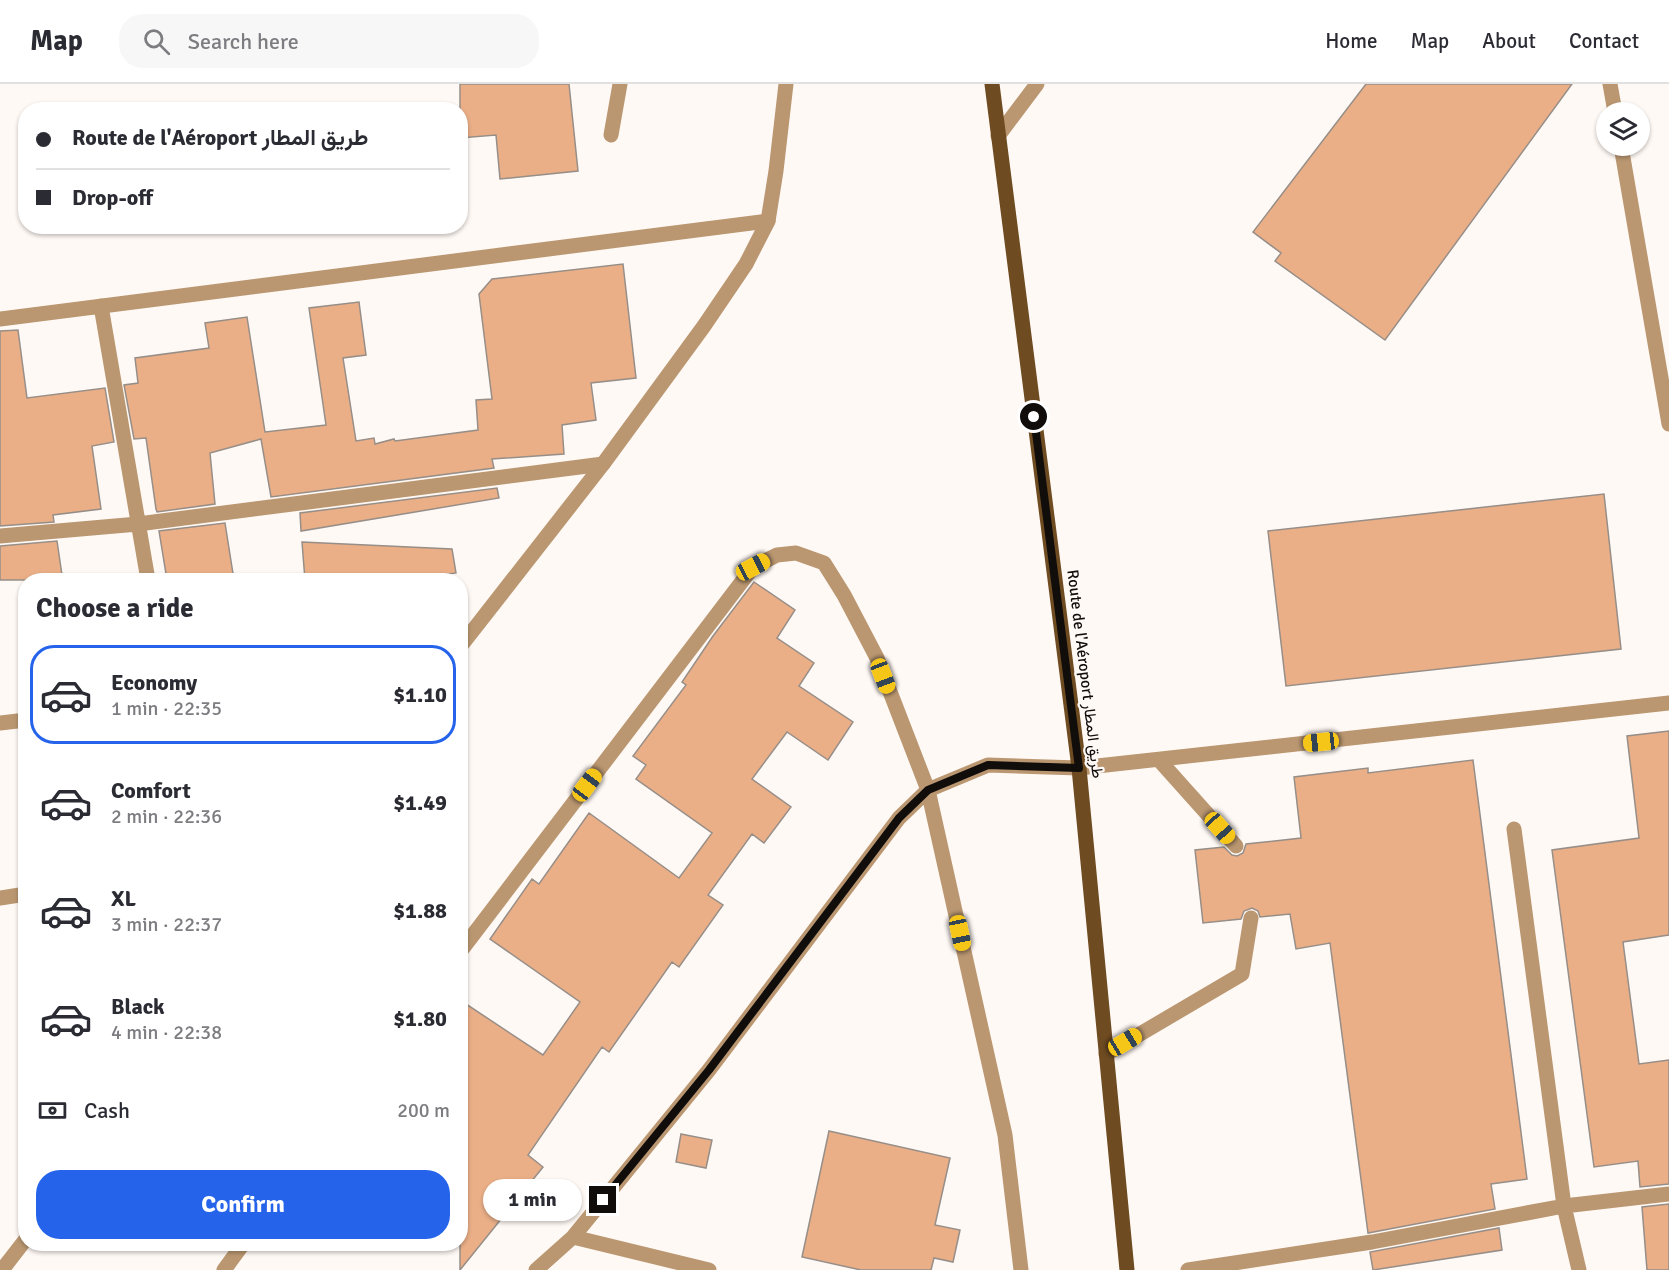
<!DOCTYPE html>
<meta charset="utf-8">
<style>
:root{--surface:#fff;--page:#f7f7f7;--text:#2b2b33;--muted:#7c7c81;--line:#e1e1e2;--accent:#2563eb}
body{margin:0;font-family:Signika,Vazirmatn,sans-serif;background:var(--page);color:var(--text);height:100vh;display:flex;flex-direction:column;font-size:22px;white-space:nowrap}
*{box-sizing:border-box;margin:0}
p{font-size:20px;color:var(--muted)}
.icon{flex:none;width:33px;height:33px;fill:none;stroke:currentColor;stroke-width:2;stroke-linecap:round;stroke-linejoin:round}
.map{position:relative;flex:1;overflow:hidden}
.drawer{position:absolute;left:18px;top:489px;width:450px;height:678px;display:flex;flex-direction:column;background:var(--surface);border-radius:24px;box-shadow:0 2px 4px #0004}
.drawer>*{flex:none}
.guide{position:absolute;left:18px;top:18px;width:450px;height:132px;border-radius:24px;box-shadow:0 2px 4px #0004;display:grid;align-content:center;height:132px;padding:0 18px;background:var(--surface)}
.fabs{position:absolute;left:1596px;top:18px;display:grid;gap:12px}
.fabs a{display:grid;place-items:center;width:54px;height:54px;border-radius:50%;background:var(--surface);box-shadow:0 2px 4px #0004;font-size:30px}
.end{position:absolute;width:27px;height:27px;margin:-14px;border:8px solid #100d0b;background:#fff;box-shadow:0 0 0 3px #fff}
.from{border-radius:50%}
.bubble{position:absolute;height:42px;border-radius:21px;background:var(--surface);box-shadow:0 2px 4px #0004;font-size:20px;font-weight:800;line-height:42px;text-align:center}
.car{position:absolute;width:18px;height:36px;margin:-18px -9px;border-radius:8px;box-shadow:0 0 4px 2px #0007;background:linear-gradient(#f5c518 24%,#345 0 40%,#f5c518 0 76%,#345 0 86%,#f5c518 0)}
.guide b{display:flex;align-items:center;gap:21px;height:57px;font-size:22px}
.guide b+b{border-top:2px solid var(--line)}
.guide i{width:15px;height:15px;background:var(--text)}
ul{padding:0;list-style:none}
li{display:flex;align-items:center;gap:18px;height:99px;margin:0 12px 9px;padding:0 6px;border:3px solid transparent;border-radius:24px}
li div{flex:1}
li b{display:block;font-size:22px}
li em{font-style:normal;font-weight:800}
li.current{border-color:var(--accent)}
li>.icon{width:54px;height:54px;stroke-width:1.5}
h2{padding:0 18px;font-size:27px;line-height:72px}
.pay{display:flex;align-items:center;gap:15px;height:66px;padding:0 18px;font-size:22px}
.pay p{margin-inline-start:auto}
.cta{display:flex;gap:12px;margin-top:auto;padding:12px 18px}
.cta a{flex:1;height:69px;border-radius:24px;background:var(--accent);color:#fff;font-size:24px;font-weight:800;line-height:69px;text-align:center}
header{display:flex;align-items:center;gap:36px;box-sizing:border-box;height:84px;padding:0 30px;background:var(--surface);border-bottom:2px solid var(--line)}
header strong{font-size:28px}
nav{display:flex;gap:33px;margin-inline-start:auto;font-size:21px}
.search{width:420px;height:54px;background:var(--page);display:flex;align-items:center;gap:15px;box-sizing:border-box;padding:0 21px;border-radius:24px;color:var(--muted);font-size:22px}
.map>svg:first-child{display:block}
</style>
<header>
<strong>Map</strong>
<div class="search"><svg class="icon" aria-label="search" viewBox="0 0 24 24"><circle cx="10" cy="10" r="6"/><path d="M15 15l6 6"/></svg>Search here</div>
<nav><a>Home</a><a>Map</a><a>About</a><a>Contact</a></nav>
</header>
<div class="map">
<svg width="1669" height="1186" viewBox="0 0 1669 1186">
<rect width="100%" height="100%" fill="#fff9f5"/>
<!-- building -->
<path fill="#eaaf87" stroke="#978e88" stroke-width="1.5" d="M 460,0 L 569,0 L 578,87 L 500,95 L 496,51 L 460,54 Z
M 1366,0 L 1572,0 L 1385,256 L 1275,177 L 1281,169 L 1253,148 Z
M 623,180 L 636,294 L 591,299 L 596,336 L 562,341 L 564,370 L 492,375 L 494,384 L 271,413 L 261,355 L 210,369 L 215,420 L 157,428 L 156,425 L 146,354 L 134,355 L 124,301 L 138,299 L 135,274 L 209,264 L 205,239 L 247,233 L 265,348 L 326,341 L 309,224 L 359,218 L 366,271 L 343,274 L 356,357 L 374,354 L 375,360 L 394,355 L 395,357 L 478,346 L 476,316 L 492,315 L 479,210 L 492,195 Z
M 18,246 L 27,314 L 105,304 L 114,358 L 92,362 L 101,425 L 53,431 L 54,438 L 0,442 L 0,247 Z
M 497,404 L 499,414 L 301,447 L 300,429 Z
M 1604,410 L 1621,565 L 1286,602 L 1268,447 Z
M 225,439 L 234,496 L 167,496 L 159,447 Z
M 57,457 L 62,491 L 27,496 L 0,496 L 0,462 Z
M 302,458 L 452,465 L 456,489 L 424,494 L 424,496 L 305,496 Z
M 754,498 L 795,526 L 777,554 L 814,579 L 799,602 L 853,638 L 828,676 L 787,648 L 752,695 L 791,723 L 764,759 L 752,750 L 708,811 L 723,821 L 679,883 L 672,878 L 609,968 L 602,963 L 528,1071 L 543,1083 L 460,1186 L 460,916 L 543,971 L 580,918 L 490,855 L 532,795 L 539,800 L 589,729 L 679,794 L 712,749 L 636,695 L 646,681 L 633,672 L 686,601 L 682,598 L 713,552 Z
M 1669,647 L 1669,851 L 1623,858 L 1639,980 L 1669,976 L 1669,1100 L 1640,1103 L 1638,1077 L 1594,1083 L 1552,766 L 1639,754 L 1627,652 Z
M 1473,676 L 1527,1095 L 1491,1100 L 1495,1125 L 1368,1149 L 1330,859 L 1296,865 L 1290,830 L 1260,833 L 1258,827 L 1252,824 L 1244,827 L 1241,835 L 1203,839 L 1195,766 L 1224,763 L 1232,771 L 1237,772 L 1243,769 L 1246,760 L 1301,754 L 1294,693 L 1368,684 L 1368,689 Z
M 829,1047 L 950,1074 L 935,1141 L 960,1146 L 953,1178 L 934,1174 L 931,1186 L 861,1186 L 802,1173 Z
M 681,1050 L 712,1056 L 706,1084 L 676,1078 Z
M 1669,1120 L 1669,1186 L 1647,1186 L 1642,1123 Z
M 1499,1144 L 1502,1166 L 1373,1186 L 1370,1168 Z"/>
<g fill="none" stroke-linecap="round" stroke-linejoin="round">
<!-- service -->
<path stroke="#ba9771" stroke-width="15" d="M 1610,0 L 1615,28
M 611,51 L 620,0
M 998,52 L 1037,0
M 1621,62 L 1669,340
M 1159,676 L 1236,762
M 1514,745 L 1564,1122 L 1579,1186
M 1106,970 L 1242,890 L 1251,834
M 1188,1186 L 1372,1158 L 1564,1122 L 1669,1110"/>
<!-- minor -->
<path stroke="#ba9771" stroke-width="15" d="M 101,222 L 148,496
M 0,235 L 768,137
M 0,452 L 138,440 L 603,380
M 0,639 L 26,636
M 0,814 L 26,810
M 460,868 L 753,483 L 777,471 L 796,469 L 824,479 L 844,511 L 877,574 L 928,706 L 1005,1051 L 1021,1186
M 573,1153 L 709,1186
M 224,1186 L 243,1160
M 536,1186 L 573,1153 L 709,986 L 899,734 L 928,706 L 988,681 L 1079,684 L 1669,619"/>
<!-- tertiary -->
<path stroke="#ba9771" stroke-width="15" d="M 460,563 L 603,380 L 704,242 L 746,180 L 768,137 L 776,87 L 786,0
M 2,1186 L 26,1155"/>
<!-- primary -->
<path stroke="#6f4b21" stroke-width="15" d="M 992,0 L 1079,684 L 1127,1186"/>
</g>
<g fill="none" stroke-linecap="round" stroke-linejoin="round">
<!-- route -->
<path stroke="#100d0b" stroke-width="8" d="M 603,1116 L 709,986 L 899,734 L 928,706 L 988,681 L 1079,684 L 1034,333"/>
</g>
<g text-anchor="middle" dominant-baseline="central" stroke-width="4.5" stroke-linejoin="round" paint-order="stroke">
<!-- street labels -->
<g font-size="16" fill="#100d0b" stroke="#fff9f5">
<text transform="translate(1085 590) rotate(83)">Route de l'Aéroport طريق المطار</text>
</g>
</g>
</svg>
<div class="fabs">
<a><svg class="icon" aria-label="layers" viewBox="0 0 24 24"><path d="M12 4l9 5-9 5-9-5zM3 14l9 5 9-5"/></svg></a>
</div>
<i class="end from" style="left:1034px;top:333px"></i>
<i class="end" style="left:603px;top:1116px"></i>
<div class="bubble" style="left:483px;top:1095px;width:99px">1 min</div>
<i class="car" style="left:753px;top:483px;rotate:62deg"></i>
<i class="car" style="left:883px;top:592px;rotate:159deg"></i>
<i class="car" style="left:1321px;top:658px;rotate:264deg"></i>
<i class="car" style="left:587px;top:701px;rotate:37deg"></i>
<i class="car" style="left:1220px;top:744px;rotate:138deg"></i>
<i class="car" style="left:960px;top:849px;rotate:168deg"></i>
<i class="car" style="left:1125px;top:958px;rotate:59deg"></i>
<div class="guide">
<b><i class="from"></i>Route de l'Aéroport طريق المطار</b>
<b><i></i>Drop-off</b>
</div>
<section class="drawer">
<h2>Choose a ride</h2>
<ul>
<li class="current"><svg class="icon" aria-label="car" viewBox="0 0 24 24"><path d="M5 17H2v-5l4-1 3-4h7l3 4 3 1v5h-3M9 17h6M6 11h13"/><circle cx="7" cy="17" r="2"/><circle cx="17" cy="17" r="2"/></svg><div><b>Economy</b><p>1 min · 22:35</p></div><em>$1.10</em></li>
<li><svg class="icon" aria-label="car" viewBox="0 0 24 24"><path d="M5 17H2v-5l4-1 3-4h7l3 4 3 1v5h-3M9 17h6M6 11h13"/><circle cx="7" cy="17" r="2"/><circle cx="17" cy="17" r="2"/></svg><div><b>Comfort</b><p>2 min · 22:36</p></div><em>$1.49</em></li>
<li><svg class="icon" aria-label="car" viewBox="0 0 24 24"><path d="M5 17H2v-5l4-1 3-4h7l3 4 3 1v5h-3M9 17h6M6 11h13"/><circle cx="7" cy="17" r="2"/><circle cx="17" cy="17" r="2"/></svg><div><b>XL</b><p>3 min · 22:37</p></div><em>$1.88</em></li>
<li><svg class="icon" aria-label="car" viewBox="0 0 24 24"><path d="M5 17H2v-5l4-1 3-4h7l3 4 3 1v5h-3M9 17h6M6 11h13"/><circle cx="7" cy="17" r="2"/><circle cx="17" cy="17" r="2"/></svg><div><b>Black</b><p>4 min · 22:38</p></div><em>$1.80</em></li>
</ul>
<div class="pay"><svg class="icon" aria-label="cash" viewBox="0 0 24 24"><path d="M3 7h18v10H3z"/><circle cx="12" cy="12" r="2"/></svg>Cash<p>200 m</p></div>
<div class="cta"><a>Confirm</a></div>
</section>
</div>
